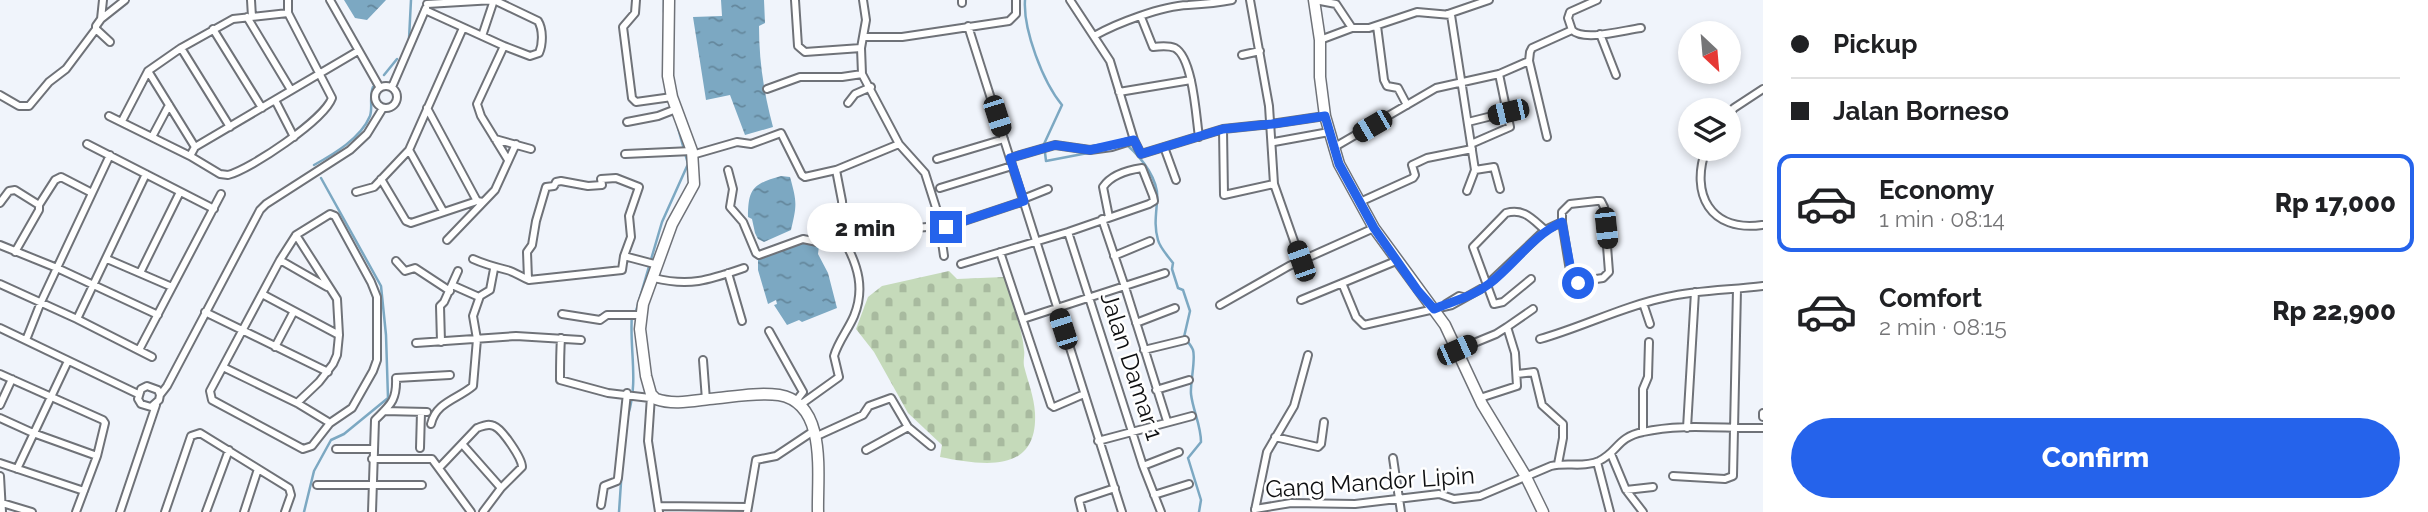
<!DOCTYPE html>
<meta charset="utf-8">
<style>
:root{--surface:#fff;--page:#f2f2f2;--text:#202124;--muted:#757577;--line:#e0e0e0;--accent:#2563eb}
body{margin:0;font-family:Raleway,sans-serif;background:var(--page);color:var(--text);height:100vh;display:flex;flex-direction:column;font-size:26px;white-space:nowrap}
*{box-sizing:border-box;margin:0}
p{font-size:23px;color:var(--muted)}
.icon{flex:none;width:38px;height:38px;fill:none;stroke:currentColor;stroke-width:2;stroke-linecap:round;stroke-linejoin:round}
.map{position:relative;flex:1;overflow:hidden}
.panel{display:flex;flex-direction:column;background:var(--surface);width:665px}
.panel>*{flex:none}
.guide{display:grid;align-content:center;height:154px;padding:0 28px;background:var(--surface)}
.needle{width:46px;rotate:154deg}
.tools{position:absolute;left:1678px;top:21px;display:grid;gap:14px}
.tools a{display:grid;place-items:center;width:63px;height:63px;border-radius:50%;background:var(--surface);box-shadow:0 4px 10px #0003;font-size:35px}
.end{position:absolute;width:32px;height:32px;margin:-16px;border:9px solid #2563eb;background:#fff;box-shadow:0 0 0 4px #fff}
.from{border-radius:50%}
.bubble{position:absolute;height:49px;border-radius:24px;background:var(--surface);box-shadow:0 4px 10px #0003;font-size:23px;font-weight:800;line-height:49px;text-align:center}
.car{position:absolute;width:21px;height:42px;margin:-21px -10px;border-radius:9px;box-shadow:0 0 5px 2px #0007;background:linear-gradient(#222 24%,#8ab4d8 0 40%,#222 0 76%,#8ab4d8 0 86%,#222 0)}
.guide b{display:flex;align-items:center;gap:24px;height:66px;font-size:26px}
.guide b+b{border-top:2px solid var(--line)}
.guide i{width:18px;height:18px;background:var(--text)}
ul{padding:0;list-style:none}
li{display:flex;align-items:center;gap:21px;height:98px;margin:0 14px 10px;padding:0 14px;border:4px solid transparent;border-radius:14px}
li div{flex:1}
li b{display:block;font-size:26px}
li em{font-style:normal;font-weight:800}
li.current{border-color:var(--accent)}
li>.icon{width:63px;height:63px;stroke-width:1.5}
.primary-button{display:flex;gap:14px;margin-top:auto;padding:14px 28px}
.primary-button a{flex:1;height:80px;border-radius:42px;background:var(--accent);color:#fff;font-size:28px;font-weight:800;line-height:80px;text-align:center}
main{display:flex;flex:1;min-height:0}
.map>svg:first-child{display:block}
</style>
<main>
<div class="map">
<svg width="1763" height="512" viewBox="0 0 1763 512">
<defs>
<pattern id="cemetery-stones" width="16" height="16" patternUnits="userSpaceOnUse" patternTransform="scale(1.75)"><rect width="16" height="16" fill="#c5daba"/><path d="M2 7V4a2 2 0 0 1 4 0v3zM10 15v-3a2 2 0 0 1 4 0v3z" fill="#a8ba9f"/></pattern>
<pattern id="water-ripples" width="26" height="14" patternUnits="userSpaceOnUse" patternTransform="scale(1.75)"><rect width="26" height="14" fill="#7ca8c2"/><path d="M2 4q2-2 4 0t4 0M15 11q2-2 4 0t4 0" fill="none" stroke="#64879c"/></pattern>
</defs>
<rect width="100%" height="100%" fill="#f0f4fb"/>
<!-- cemetery -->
<path fill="url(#cemetery-stones)" d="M 949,271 L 957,279 L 1004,277 C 1011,300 1022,326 1024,350 C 1025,355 1023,360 1024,366 C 1028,382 1034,396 1035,413 C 1038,475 982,465 940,457 L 942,445 L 908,413 L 874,352 L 856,329 L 868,297 L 882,286 Z"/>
<!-- water -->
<path fill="url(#water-ripples)" d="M 344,0 L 386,0 L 367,20 L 355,18 Z
M 721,0 L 764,0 L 765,23 L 759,26 C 759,62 764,93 773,127 L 745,135 L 730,95 L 706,100 L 693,17 L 722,16 Z
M 781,176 L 790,177 C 797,202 797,205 791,230 L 764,242 L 758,239 L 755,233 L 752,219 L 748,217 C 748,187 754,184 781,176 Z
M 805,241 L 819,246 L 818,254 L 828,273 L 837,308 L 802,322 L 799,320 L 787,325 L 774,305 L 777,304 L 776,300 L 768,304 L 758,270 L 758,257 Z"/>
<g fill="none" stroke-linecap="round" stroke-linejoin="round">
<!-- stream -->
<path stroke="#7ca8c2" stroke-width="2.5" d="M 664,0 L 664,12
M 1025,0 C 1023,30 1043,82 1062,105 L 1044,144 L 1046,161 L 1093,152
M 409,39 L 411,0
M 384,75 L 397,59
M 1127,145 C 1142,158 1160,181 1157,202 C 1156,215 1154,227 1158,240 C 1160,248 1168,256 1173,263 L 1172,269 L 1178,288 L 1183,290 L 1190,311 L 1184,337 C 1187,341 1191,345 1193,350 C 1196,359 1190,383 1191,394 C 1193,411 1201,425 1201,442 L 1188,458 L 1201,500 L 1199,512
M 314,165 C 334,154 361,138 370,116 C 373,107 369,97 373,87
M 628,415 C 639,381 629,348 632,313 L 636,311 L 662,222 L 688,164 L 678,128
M 304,512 L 314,471 L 331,440 L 344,434 L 388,398 L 386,335 L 381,286 L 321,178
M 619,512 L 623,453"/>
<!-- street casing -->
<g stroke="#6f7278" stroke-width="10">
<path id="street" d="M 251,0 L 252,17
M 330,0 L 380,88
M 636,0 L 635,13 L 623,27 L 632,98 L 636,102 L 672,97
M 795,0 L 798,46 L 805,52 L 861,48
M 863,0 L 866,20 L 861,48 L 862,74 L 899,144 L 925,173 L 938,214 L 944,256
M 962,0 L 962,3
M 1070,0 L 1110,61 L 1134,140 L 1141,154 L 1223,129 L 1271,124 L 1325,116
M 1250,0 L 1269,106 L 1274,184 L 1301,261
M 1315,0 L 1336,4 L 1352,28 L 1369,28 L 1417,12 L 1451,15 L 1475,170 L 1494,167 L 1500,189
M 425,10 L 504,46 L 530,56 L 539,53 C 543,44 543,29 538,21 L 494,0 L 427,4
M 1448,14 L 1489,0
M 247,17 L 291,90
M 1141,17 L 1153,47 C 1160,46 1168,45 1175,48 C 1193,58 1196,117 1199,137
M 101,19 L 103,0
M 968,26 L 1122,512
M 1377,26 L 1384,80 L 1387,86 L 1398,88 L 1407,105
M 213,29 L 262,108
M 1572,30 C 1584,42 1624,30 1641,28
M 1600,34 L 1616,75
M 482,36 L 494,0
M 1094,36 C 1117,23 1162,6 1188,5 C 1204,4 1217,3 1232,0
M 864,37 L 902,37 L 1009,21 L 1016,14 L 1016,0
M 1320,40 L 1352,28
M 110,42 L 96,29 L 96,26 L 101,19 L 125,0
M 504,46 L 477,104 L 481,116 L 508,160
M 181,48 L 230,127
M 1242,55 L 1260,51
M 148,71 L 195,147
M375 97a11 11 0 1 1 22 0a11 11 0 1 1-22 0Z
M 392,87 L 426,8
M 767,89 L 800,77 L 842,77 L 862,74
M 1119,92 L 1191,80
M 0,95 L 19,106 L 29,106 L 49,82 L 66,69 L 96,29
M 275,100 L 294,137
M 848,103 L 855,94 L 871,87
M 427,108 L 477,201
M 1729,114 L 1734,108 L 1763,89
M 109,116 L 190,156 L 220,174 L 228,175 C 251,169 324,120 332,98 L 288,13 L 288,0
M 122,121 L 148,71 L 181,48 L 233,19 L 288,13
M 627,122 L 658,116 L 676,109
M 1468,122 L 1508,112
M 1223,129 L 1224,195 L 1274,184
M 152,137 L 169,105
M 1547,137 L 1529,61 L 1530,52 L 1532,48 L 1572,30 L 1568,18 L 1570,12 L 1597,0
M 495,139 L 531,149
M 1274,142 L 1329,132
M 87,144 L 214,209
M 899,144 L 836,170 L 842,201 L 845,242 L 901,229 L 941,226
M 1471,144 L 1510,127 L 1499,74
M 1164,147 L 1176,180
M 1333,148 L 1436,88 L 1499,74 L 1529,61
M 1706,149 C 1690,194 1710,232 1762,225
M 409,150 L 443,211
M 625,154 L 692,151
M 692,155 L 737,142 L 751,144 L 781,133 L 802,175 L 805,177 L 836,170
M 190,156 L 195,147 L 358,51
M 1010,158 L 1055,145 L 1090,150 L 1112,147 L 1134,140
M 937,159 L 1004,139
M 728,170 L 733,189 L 730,207 L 743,222 L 756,253 L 759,255 L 803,239 L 822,243 L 845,242 C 858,266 865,289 854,316 C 848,330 838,342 834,356 L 839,377 L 800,405
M 381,179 L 406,221 L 411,223 L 477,201 L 483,202
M 940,188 L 1012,166
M 1467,191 L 1475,170
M 356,192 L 374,187 L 409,150 L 463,28
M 1023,199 L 1048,189
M 1597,201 L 1601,201 L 1604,207 L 1609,272 L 1603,278 L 1575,282 L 1571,277 L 1562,222 L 1562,212 L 1570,204 Z
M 1360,202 L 1413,178 L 1415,175 L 1412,165 L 1427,158 L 1472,149
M 0,203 L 9,191 L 15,190 L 39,205 L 39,210 L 15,252
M 39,205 L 55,180 L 61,177 L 92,193
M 330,214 L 335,216 L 371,282 L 377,297 L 377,360 L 373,371 L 352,408 L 330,423 L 312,446 L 303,449 L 212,400 L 210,391 L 280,260 L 296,235 Z
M 1102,219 L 1125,287 L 1167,421
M 946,227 L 1024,201
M 1068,232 L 1143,466 L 1161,512
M 296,235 L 337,299 L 339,335 L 337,355 L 333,364 L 319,382 L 297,403
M 447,240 L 495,190 L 516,144
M 0,245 L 57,268 L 158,315
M 1000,252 L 1051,405 L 1054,407 L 1084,394
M 624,256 L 658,265
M 1114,256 L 1150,241
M 107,259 L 172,287
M 473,259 C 484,264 495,267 507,270 C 515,272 521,277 529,280 L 622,270 L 624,256 L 631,237 L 629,216 L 639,187 L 616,178 L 601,179 L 602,185 L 588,186 L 561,181 L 556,182 L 554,186 L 546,187 L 536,221 L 532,245 L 527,252 L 528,279
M 280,260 L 327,287
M 396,261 L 405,271 L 415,268 L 450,291
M 961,264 L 1068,232 L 1149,204 L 1154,201 L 1153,196 L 1142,168 C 1128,170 1111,175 1103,187 L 1109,217
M 140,273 L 180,192
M 728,273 L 742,321
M 654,278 C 690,287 709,280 744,268
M 1531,279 L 1503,302 L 1494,304 L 1473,247 L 1506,213 C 1524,208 1532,219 1545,230
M 1342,283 L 1356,317 L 1364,325 L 1452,305 L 1486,286 L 1545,230 L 1562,222
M 0,284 L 77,319 L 152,357
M 452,285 L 479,297
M 262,294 L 339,335
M 1301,300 L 1396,261
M 1643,303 L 1650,324
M 1446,304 L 1459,296 L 1463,297
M 1220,305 L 1289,266 L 1374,228
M 205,312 L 328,372
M 562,314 L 600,320 L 607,315 L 641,315
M 77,319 L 146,174
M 1023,319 L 1165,273
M 1136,323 L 1175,308
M 1507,327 L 1533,309
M 0,328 L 138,394
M 769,331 L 803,392 L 796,401
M 561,338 C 560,353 560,367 560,380 L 608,393 L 650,398
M 1540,339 C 1583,327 1623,306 1667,297 C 1698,290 1731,290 1763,286
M 26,340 L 41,302 L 110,155
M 441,342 L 440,306 L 444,302 L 458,271
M 416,343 L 516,336 L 581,340
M 275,347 L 294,311
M 139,350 L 221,194
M 1144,350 L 1185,340
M 1457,350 L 1496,334 L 1507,327 L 1515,353 L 1517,386 L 1480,398
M 703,360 L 706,400
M 223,367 L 297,403 L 330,423
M 0,374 L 103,420 L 105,423 L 97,456 L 76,512
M 1517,374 L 1534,372 L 1542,405 L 1563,424 L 1563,438 L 1558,464
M 1156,390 L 1189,380
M 160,395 L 158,390 L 147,386 L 141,389 L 138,399 L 141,404 L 151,407 L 159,400 L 160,395 L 167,386 L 260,210 L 266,204 L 350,150 L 367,134 L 383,108
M 651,396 L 648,441 L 659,512
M 0,405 L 12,379
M 384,411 L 427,412
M 1763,417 L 1763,413
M 0,418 L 33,433 L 97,456
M 431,424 C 436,402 458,399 473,386 L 477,339 L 473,316 L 480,296 L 490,290 L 494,269
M 1687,428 L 1695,292
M 1643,431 L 1643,389 L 1648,377 L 1649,342
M 817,436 L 863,415 L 869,406 L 891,398 L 908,427 L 931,446
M 1275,437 L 1318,447 L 1321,444 L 1324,422
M 1098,441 L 1192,416
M 463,445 L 501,488
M 420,448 L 421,412
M 336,449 L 373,449
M 866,450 L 908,427
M 1611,454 L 1626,490 L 1643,512
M 1393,458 L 1401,512
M 372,459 L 432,459 L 471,512
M 1597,462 L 1610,512
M 0,463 L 84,491
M 1143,466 L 1179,452
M 439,468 L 477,428 C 483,426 488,423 494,426 C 502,429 522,458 522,467 L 501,488 L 483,512
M 17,469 L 68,361
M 0,476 L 2,512
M 1673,476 L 1725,479 L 1733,476 L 1737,289
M 317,485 L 422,485
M 1626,490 L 1653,487
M 1154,495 L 1189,484
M 2,503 L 32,512
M 601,505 L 604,486 L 617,481 L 618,478 L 627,393
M 658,506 L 748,507 L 747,512
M 748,507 L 756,460 L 776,456 L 815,430
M 1255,509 L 1291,503 L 1355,504 L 1439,494 L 1454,499 L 1480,496 L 1551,466 C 1567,462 1583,468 1599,461 C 1618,452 1617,437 1643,432 C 1682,423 1724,429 1763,428
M 1255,510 L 1267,452 L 1294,406 L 1308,355
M 120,512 L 156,405
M 165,512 L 191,436 L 200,433 L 289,488 L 291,495 L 285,512
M 206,512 L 229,450
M 244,512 L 258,469
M 372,512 L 375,420 C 390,405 397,401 396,378 L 450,375
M 1082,512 L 1079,500 L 1115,488"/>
</g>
<!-- secondary casing -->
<g stroke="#6f7278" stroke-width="13">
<path id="secondary" d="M 669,0 L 668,76 L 672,97 L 692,151 L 694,184 L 672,224 L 643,304 L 640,329 L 646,376 L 651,394 L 656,399 C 673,405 692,401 709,399 C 732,397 756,392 779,395 C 828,403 817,476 818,512
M 1314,0 L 1320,40 L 1320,77 L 1325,116 L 1339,164 L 1374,228 L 1445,325 L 1482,404 L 1525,475 L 1543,512"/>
</g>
<!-- street -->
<use href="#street" stroke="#fff" stroke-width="6"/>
<!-- secondary -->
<use href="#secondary" stroke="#fff" stroke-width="10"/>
</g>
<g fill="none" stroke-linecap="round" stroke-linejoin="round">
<!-- route -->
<path stroke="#2563eb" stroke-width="9" d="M 946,227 L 1024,201 L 1010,158 L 1055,145 L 1090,150 L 1134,140 L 1141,154 L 1223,129 L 1272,124 L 1325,116 L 1339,164 L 1374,228 L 1418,291 L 1434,309 C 1453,301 1472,297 1489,284 C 1515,264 1532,236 1562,222 L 1572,276 L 1575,282 L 1578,283"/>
</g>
<g text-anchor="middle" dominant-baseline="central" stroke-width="5" stroke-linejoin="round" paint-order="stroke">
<!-- street labels -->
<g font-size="24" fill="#0f1012" stroke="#fff">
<text transform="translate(1132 366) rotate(72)">Jalan Damar 1</text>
<text transform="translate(1370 482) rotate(-4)">Gang Mandor Lipin</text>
</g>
</g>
</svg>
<div class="tools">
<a><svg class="needle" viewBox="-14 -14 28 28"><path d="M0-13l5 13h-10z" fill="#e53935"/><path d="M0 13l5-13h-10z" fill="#757577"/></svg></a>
<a><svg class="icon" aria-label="layers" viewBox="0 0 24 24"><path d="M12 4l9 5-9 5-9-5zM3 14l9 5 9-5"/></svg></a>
</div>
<i class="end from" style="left:1578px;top:283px"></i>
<i class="end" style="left:946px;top:227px"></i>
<div class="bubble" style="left:807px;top:203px;width:116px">2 min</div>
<i class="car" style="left:1508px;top:112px;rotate:257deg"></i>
<i class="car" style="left:997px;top:116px;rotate:162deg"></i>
<i class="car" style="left:1372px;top:126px;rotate:240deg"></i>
<i class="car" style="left:1606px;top:228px;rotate:174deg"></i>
<i class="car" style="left:1301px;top:261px;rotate:341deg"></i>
<i class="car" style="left:1063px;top:329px;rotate:342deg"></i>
<i class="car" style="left:1457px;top:350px;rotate:66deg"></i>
</div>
<section class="panel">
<div class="guide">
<b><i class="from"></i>Pickup</b>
<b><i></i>Jalan Borneso</b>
</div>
<ul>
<li class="current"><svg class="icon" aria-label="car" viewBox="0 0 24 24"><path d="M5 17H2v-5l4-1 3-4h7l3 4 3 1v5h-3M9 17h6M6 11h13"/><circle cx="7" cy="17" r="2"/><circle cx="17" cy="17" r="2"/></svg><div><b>Economy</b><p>1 min · 08:14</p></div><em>Rp 17,000</em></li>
<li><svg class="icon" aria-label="car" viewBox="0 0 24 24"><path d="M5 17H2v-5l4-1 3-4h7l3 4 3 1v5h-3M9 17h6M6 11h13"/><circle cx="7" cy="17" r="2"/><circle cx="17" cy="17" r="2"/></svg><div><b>Comfort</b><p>2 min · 08:15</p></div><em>Rp 22,900</em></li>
</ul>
<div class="primary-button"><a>Confirm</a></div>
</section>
</main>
